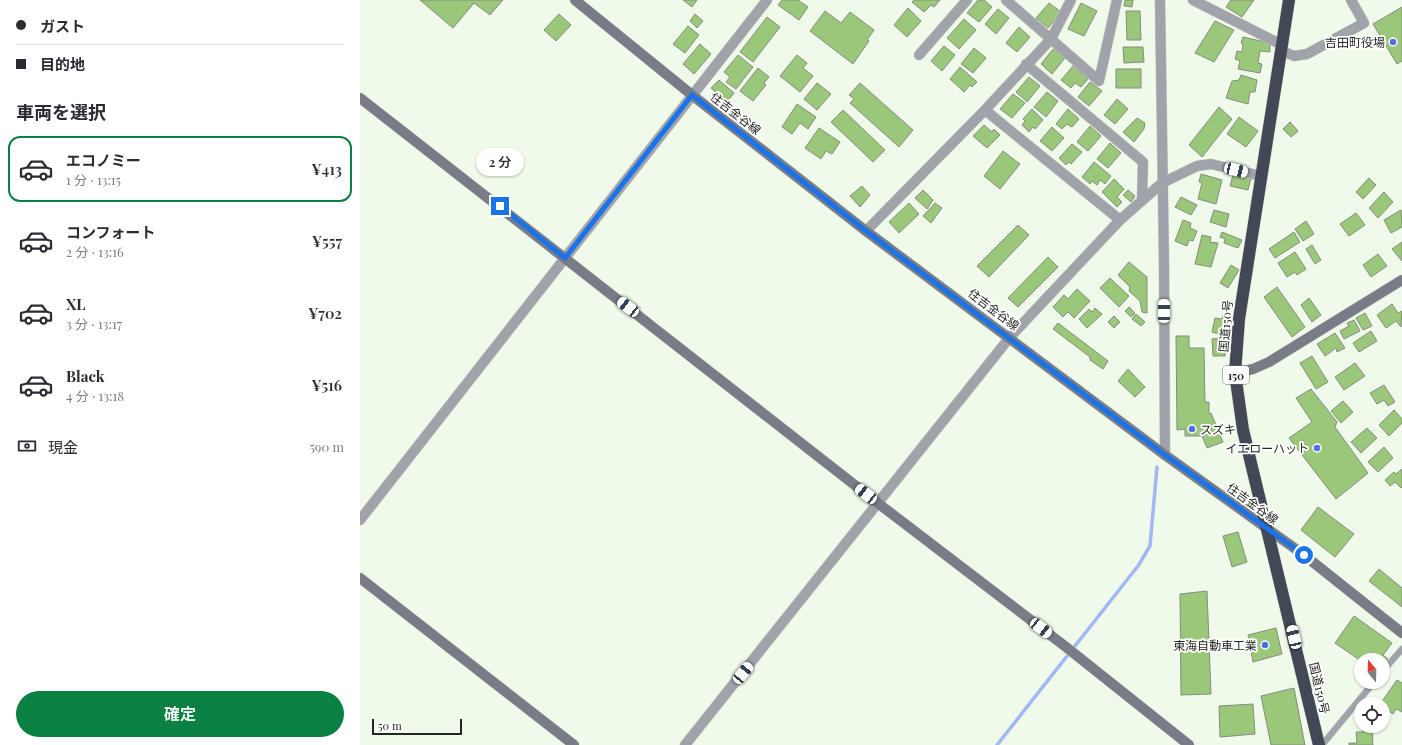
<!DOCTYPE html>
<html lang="ja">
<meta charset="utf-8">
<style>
:root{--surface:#fff;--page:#f2f2f3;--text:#2b2b33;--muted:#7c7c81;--line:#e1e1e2;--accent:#0b8043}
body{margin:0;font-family:"Playfair Display","Noto Sans JP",serif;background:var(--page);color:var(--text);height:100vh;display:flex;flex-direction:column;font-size:15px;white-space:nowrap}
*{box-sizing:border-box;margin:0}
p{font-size:13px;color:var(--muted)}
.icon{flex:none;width:22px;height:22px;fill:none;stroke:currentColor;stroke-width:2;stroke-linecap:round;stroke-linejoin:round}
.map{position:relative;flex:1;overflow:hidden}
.drawer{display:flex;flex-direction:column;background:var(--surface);width:360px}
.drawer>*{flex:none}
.hud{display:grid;align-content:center;height:88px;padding:0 16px;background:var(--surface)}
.needle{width:26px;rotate:341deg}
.buttons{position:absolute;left:994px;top:653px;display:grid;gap:8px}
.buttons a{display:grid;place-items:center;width:36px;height:36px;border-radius:50%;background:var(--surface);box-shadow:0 1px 3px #0004;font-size:20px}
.scale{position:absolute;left:12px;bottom:10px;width:90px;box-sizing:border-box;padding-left:4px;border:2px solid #232721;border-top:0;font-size:11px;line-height:14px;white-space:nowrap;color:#232721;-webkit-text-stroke:3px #fff;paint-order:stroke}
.end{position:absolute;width:18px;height:18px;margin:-9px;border:5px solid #1a73e8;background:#fff;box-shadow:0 0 0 2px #fff}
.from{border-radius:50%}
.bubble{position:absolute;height:28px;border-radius:14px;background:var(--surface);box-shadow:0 1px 3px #0004;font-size:13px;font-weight:600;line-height:28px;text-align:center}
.car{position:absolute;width:12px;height:24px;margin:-12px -6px;border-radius:5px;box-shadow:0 0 3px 1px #0007;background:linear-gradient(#fff 24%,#345 0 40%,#fff 0 76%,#345 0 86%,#fff 0)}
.hud b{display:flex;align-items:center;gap:14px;height:38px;font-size:15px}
.hud b+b{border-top:1px solid var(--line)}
.hud i{width:10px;height:10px;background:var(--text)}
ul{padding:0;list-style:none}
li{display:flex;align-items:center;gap:12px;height:66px;margin:0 8px 6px;padding:0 8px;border:2px solid transparent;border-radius:12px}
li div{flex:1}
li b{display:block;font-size:15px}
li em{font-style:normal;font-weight:600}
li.active{border-color:var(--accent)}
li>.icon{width:36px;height:36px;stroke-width:1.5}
h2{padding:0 16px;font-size:18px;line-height:48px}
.pay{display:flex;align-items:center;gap:10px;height:44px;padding:0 16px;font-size:15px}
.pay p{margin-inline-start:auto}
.button{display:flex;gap:8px;margin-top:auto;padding:8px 16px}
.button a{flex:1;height:46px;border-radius:24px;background:var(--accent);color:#fff;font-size:16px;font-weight:600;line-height:46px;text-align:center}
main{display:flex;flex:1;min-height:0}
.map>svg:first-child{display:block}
</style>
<main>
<section class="drawer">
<div class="hud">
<b><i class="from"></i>ガスト</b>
<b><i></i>目的地</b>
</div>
<h2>車両を選択</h2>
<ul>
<li class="active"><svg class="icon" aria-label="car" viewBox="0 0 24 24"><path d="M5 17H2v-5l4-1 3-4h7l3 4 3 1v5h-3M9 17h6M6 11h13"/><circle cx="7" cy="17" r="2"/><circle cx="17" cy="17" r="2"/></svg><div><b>エコノミー</b><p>1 分 · 13:15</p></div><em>¥413</em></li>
<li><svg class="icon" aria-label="car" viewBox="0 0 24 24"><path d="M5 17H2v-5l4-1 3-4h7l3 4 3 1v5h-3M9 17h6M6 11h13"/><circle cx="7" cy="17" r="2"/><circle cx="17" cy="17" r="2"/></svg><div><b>コンフォート</b><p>2 分 · 13:16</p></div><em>¥557</em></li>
<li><svg class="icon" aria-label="car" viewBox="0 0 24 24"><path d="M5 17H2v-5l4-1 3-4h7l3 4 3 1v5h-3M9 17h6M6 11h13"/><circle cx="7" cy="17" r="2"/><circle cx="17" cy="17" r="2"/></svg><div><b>XL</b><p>3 分 · 13:17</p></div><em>¥702</em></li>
<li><svg class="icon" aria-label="car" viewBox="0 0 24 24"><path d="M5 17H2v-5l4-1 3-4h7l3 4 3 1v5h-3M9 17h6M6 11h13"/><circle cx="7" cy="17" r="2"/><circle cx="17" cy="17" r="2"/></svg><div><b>Black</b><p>4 分 · 13:18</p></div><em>¥516</em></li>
</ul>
<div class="pay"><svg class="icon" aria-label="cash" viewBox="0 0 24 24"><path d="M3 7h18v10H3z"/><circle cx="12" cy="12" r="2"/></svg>現金<p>590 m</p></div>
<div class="button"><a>確定</a></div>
</section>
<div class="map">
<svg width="1042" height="745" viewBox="0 0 1042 745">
<rect width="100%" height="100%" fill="#f0faea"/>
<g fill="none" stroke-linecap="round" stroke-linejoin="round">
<!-- stream -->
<path stroke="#a2b8f5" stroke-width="3.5" d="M 637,745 L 778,566 L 790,546 L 797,467"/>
</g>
<!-- building -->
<path fill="#9bc77a" stroke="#848d7f" d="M 60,0 L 143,0 L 130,15 L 114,3 L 93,28 Z
M 323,0 L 337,0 L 332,7 Z
M 422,0 L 438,0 L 448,7 L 439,20 L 418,5 Z
M 554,0 L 580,0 L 574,7 L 571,5 L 564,12 L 552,2 Z
M 618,0 L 624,0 L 632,7 L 619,22 L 607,13 Z
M 765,0 L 773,0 L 772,7 L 764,6 Z
M 871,0 L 894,0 L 882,17 L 866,7 Z
M 689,3 L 701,12 L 688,28 L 676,18 Z
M 721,3 L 737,11 L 724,36 L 708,29 Z
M 1042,7 L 1042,61 L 1037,64 L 1013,24 Z
M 548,8 L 561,21 L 547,37 L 534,25 Z
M 638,9 L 649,18 L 636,34 L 625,24 Z
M 465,11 L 481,23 L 490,12 L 514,30 L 507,40 L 509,41 L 493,64 L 450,31 Z
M 766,11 L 780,11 L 781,40 L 767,40 Z
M 199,14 L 211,25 L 196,41 L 184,30 Z
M 335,14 L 343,21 L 337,28 L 330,21 Z
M 407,17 L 420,27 L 393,62 L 380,52 Z
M 604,19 L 616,30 L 599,49 L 587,38 Z
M 855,21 L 874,30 L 854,62 L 835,53 Z
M 328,26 L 339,35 L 325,53 L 313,44 Z
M 659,27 L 670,37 L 657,52 L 646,43 Z
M 883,37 L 910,43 L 910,52 L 900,51 L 898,63 L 902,64 L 900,73 L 878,69 L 880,61 L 875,59 L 877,51 L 882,52 L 883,44 L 881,43 Z
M 340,44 L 351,54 L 334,74 L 323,64 Z
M 584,46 L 595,55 L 582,71 L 571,61 Z
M 763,47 L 783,47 L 784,62 L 764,63 Z
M 614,48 L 626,58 L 613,73 L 601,64 Z
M 693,49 L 705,58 L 692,74 L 681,64 Z
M 378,55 L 393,67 L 376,89 L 366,82 L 370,77 L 364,72 Z
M 437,55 L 447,63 L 443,68 L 453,76 L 440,92 L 420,76 Z
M 713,66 L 728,79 L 721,87 L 715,83 L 711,88 L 701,80 Z
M 600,67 L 617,82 L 612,87 L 610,85 L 604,92 L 590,79 Z
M 398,68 L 409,77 L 404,83 L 406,85 L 393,101 L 380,91 Z
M 756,69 L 781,69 L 781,88 L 756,88 Z
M 881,75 L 897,80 L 895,92 L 890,92 L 888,104 L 866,98 L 872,81 L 879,80 Z
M 669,77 L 680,86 L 667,102 L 656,92 Z
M 359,80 L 374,93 L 367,102 L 351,88 Z
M 730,82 L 742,91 L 729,106 L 718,97 Z
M 457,83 L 471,94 L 457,110 L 444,99 Z
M 500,83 L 553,130 L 539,147 L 490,103 L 494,99 L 489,95 Z
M 687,92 L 698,101 L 686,117 L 674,107 Z
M 653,94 L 665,103 L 652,118 L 640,109 Z
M 757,99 L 768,109 L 755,124 L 744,115 Z
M 437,104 L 456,117 L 448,129 L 440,123 L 432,134 L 422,127 Z
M 859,107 L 872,119 L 842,157 L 829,145 Z
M 672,109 L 683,120 L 675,129 L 673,127 L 669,132 L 662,125 L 665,121 L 663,119 Z
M 708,109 L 719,119 L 712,127 L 707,124 L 702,129 L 696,124 Z
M 483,110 L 525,150 L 513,162 L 471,122 Z
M 879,117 L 898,131 L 886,147 L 867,134 Z
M 777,118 L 785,123 L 784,129 L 774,142 L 763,132 Z
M 930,122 L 938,131 L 931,137 L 923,129 Z
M 624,125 L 632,132 L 634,129 L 640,135 L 627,148 L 613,136 Z
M 730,126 L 741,136 L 728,151 L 717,142 Z
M 692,127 L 704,138 L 692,151 L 680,141 Z
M 459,128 L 480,142 L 472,154 L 466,151 L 461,159 L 445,148 Z
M 750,143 L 761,153 L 748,168 L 737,159 Z
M 712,144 L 722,152 L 711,164 L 709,162 L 706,165 L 699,158 Z
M 643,151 L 660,164 L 640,189 L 624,176 Z
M 734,162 L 751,176 L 745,184 L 740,180 L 737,185 L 732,181 L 730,184 L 722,177 Z
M 841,174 L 862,180 L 856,204 L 838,199 L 842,183 L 839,182 Z
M 873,175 L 891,178 L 888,190 L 870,186 Z
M 1009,178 L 1016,185 L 1003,199 L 996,192 Z
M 754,179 L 764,189 L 757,197 L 762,202 L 757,207 L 742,192 Z
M 502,186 L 510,195 L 500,207 L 490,196 Z
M 563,190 L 573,200 L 567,209 L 555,198 Z
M 768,190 L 775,196 L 771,202 L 763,195 Z
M 1024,192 L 1033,202 L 1018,218 L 1009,208 Z
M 821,197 L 837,205 L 831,215 L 815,207 Z
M 549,203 L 559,214 L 539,233 L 529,222 Z
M 575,203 L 582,208 L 571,223 L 563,216 Z
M 854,210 L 869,214 L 866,227 L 850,222 Z
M 1041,210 L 1042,227 L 1031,233 L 1024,220 Z
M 996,213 L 1005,225 L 989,236 L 980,224 Z
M 823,220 L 831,223 L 830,228 L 837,231 L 833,241 L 829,240 L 827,246 L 815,241 Z
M 946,221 L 954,234 L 943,241 L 935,229 Z
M 658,225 L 669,235 L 629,277 L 617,266 Z
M 862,232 L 882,240 L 878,248 L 864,243 L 865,239 L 860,237 Z
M 934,232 L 940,242 L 915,258 L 909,249 Z
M 842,235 L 851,237 L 850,242 L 858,243 L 851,267 L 835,264 Z
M 1042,242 L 1042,261 L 1032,249 Z
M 952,245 L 961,260 L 955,264 L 946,249 Z
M 935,252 L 946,269 L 937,275 L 935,272 L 927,277 L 918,263 Z
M 1018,254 L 1027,266 L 1011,277 L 1003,265 Z
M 688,257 L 698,267 L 658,307 L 648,298 Z
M 769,262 L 787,277 L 787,313 L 782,312 L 780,301 L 769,291 L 770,287 L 758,275 Z
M 871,265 L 879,270 L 868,288 L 860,283 Z
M 750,278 L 769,296 L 759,307 L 740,288 Z
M 917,287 L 945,327 L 932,337 L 904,297 Z
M 717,289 L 730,301 L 714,318 L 708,312 L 703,317 L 693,307 L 704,295 L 708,299 Z
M 949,298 L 961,315 L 952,322 L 941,305 Z
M 1032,304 L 1038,313 L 1042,311 L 1041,327 L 1036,321 L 1026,328 L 1017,315 Z
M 769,307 L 775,313 L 771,317 L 765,311 Z
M 735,308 L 742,314 L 727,328 L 719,319 L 729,309 L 732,312 Z
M 1005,313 L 1012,326 L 1003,330 L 996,318 Z
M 776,314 L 785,322 L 781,326 L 772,319 Z
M 863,315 L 870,317 L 865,336 L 852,332 L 855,318 L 862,319 Z
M 754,316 L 760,322 L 754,328 L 748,322 Z
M 994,320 L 1000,331 L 984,339 L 980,331 L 989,326 L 987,323 Z
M 698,323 L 748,361 L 743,369 L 730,360 L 730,357 L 693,329 Z
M 1011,331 L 1017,341 L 999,352 L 993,343 Z
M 975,333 L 985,348 L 977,352 L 976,348 L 965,356 L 957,344 Z
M 816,336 L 829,336 L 829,348 L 844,348 L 845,402 L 849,402 L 849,414 L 851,413 L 863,442 L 847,448 L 842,436 L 825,436 L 825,429 L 817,430 Z
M 858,338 L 858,343 L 862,343 L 862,346 L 865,346 L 865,356 L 853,356 L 852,339 Z
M 952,356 L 968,382 L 956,389 L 940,363 Z
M 995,363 L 1005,376 L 984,390 L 975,377 Z
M 768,369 L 785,387 L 775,397 L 758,381 Z
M 1024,385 L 1035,402 L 1028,406 L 1024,400 L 1017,404 L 1010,393 Z
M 951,389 L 977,422 L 975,427 L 1008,473 L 976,499 L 929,438 L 952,422 L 936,398 Z
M 983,401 L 993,412 L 981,423 L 971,411 Z
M 1034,410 L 1042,419 L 1042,423 L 1029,436 L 1019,425 Z
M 1007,428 L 1017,438 L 1001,453 L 991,442 Z
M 1024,447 L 1033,458 L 1018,472 L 1008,462 Z
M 1042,469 L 1042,487 L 1041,488 L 1035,482 L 1030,486 L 1025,480 L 1034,472 L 1036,474 Z
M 958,507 L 994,534 L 975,557 L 941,530 Z
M 878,532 L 887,562 L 872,567 L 863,536 Z
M 1019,569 L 1042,588 L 1042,607 L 1009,581 Z
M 847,591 L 851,694 L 821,695 L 820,594 Z
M 994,616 L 1032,643 L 1023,655 L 1028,659 L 1023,665 L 1023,660 L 1001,661 L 975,643 Z
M 916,628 L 922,654 L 893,662 L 888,635 Z
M 1037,680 L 1042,683 L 1042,712 L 1036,709 L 1033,714 L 1023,707 L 1023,704 L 1020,704 Z
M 934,688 L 945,745 L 911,745 L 901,696 Z
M 893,704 L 895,734 L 860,737 L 859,706 Z
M 1003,726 L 1012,726 L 1013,745 L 989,745 L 989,743 L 997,743 L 996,732 L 1003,732 Z"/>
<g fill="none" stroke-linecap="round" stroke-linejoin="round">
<!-- lane casing -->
<g stroke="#cbd4c6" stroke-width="7">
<path id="lane" d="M 1023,671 L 1042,649
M 962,745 L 1014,682"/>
</g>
<!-- street casing -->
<g stroke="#cbd4c6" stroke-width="11">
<path id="street" d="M 646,0 L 739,81 L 757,0
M 800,0 L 804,264 L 805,455
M 833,0 L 922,45
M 922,51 L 934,56 L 947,54 L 1004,23 L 991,0
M 559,55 L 607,0
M 666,64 L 783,162 L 782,198
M 625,110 L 760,220
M 506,231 L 625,110 L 691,39 L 711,0
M 0,520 L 407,0
M 325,745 L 650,337 L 760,220 L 802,183 L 837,166 L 851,164 L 901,176"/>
</g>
<!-- secondary casing -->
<g stroke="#cbd4c6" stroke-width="11">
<path id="secondary" d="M 215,0 L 332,95 L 506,231 L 805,455 L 944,555 L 1042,633
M 0,98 L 519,504 L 706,647 L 829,745
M 875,373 L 893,369 L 909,362 L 1042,280
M 0,578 L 214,745"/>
</g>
<!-- highway casing -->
<g stroke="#cbd4c6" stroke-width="13">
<path id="highway" d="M 929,0 L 879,319 L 875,373 L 883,430 L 959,745"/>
</g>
<!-- lane -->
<use href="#lane" stroke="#a1a3aa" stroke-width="6"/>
<!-- street -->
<use href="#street" stroke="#a1a3aa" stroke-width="10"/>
<!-- secondary -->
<use href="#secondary" stroke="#787c86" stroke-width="10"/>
<!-- highway -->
<use href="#highway" stroke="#434856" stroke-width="12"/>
</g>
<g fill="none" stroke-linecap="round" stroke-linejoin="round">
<!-- route -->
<path stroke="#1a73e8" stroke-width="5" d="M 140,206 L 205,258 L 332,95 L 506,231 L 805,455 L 944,555"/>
</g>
<!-- markers -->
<g fill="#506fe3" stroke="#fff" stroke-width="1.5">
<circle cx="1033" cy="42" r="4"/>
<circle cx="832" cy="429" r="4"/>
<circle cx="957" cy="448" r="4"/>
<circle cx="905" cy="645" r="4"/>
</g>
<g text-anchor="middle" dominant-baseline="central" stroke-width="3.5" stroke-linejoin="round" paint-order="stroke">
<!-- shield labels -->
<rect fill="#fff" stroke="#656864" stroke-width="1" x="863" y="366" width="26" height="18" rx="3"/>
<g font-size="11" font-weight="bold" fill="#232721">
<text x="876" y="375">150</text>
</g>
<!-- poi labels -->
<g font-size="12" fill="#232721" stroke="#fff" text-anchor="end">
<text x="1025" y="42">吉田町役場</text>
<text x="840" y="429" text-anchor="start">スズキ</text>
<text x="949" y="448">イエローハット</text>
<text x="897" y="645">東海自動車工業</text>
</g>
<!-- street labels -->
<g font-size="12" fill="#232721" stroke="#fff">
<text transform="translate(376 113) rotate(38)">住吉金谷線</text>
<text transform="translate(634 309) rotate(37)">住吉金谷線</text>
<text transform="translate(865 326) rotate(-85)">国道150号</text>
<text transform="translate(893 503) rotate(36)">住吉金谷線</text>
<text transform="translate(960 688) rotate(77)">国道150号</text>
</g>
</g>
</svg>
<div class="buttons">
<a><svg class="needle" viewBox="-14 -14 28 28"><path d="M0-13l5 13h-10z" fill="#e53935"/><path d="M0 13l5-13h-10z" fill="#7c7c81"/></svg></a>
<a><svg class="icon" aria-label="locate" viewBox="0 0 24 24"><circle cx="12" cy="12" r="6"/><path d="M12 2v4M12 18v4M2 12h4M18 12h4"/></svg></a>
</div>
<div class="scale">50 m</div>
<i class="end from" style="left:944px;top:555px"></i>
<i class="end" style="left:140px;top:206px"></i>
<div class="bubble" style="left:116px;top:148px;width:48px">2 分</div>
<i class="car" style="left:876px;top:170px;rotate:103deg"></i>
<i class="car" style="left:268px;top:307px;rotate:308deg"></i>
<i class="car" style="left:804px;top:311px;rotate:0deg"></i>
<i class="car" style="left:506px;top:494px;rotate:308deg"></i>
<i class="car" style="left:681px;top:628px;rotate:128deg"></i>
<i class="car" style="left:934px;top:637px;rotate:347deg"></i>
<i class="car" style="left:383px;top:673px;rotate:39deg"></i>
</div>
</main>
